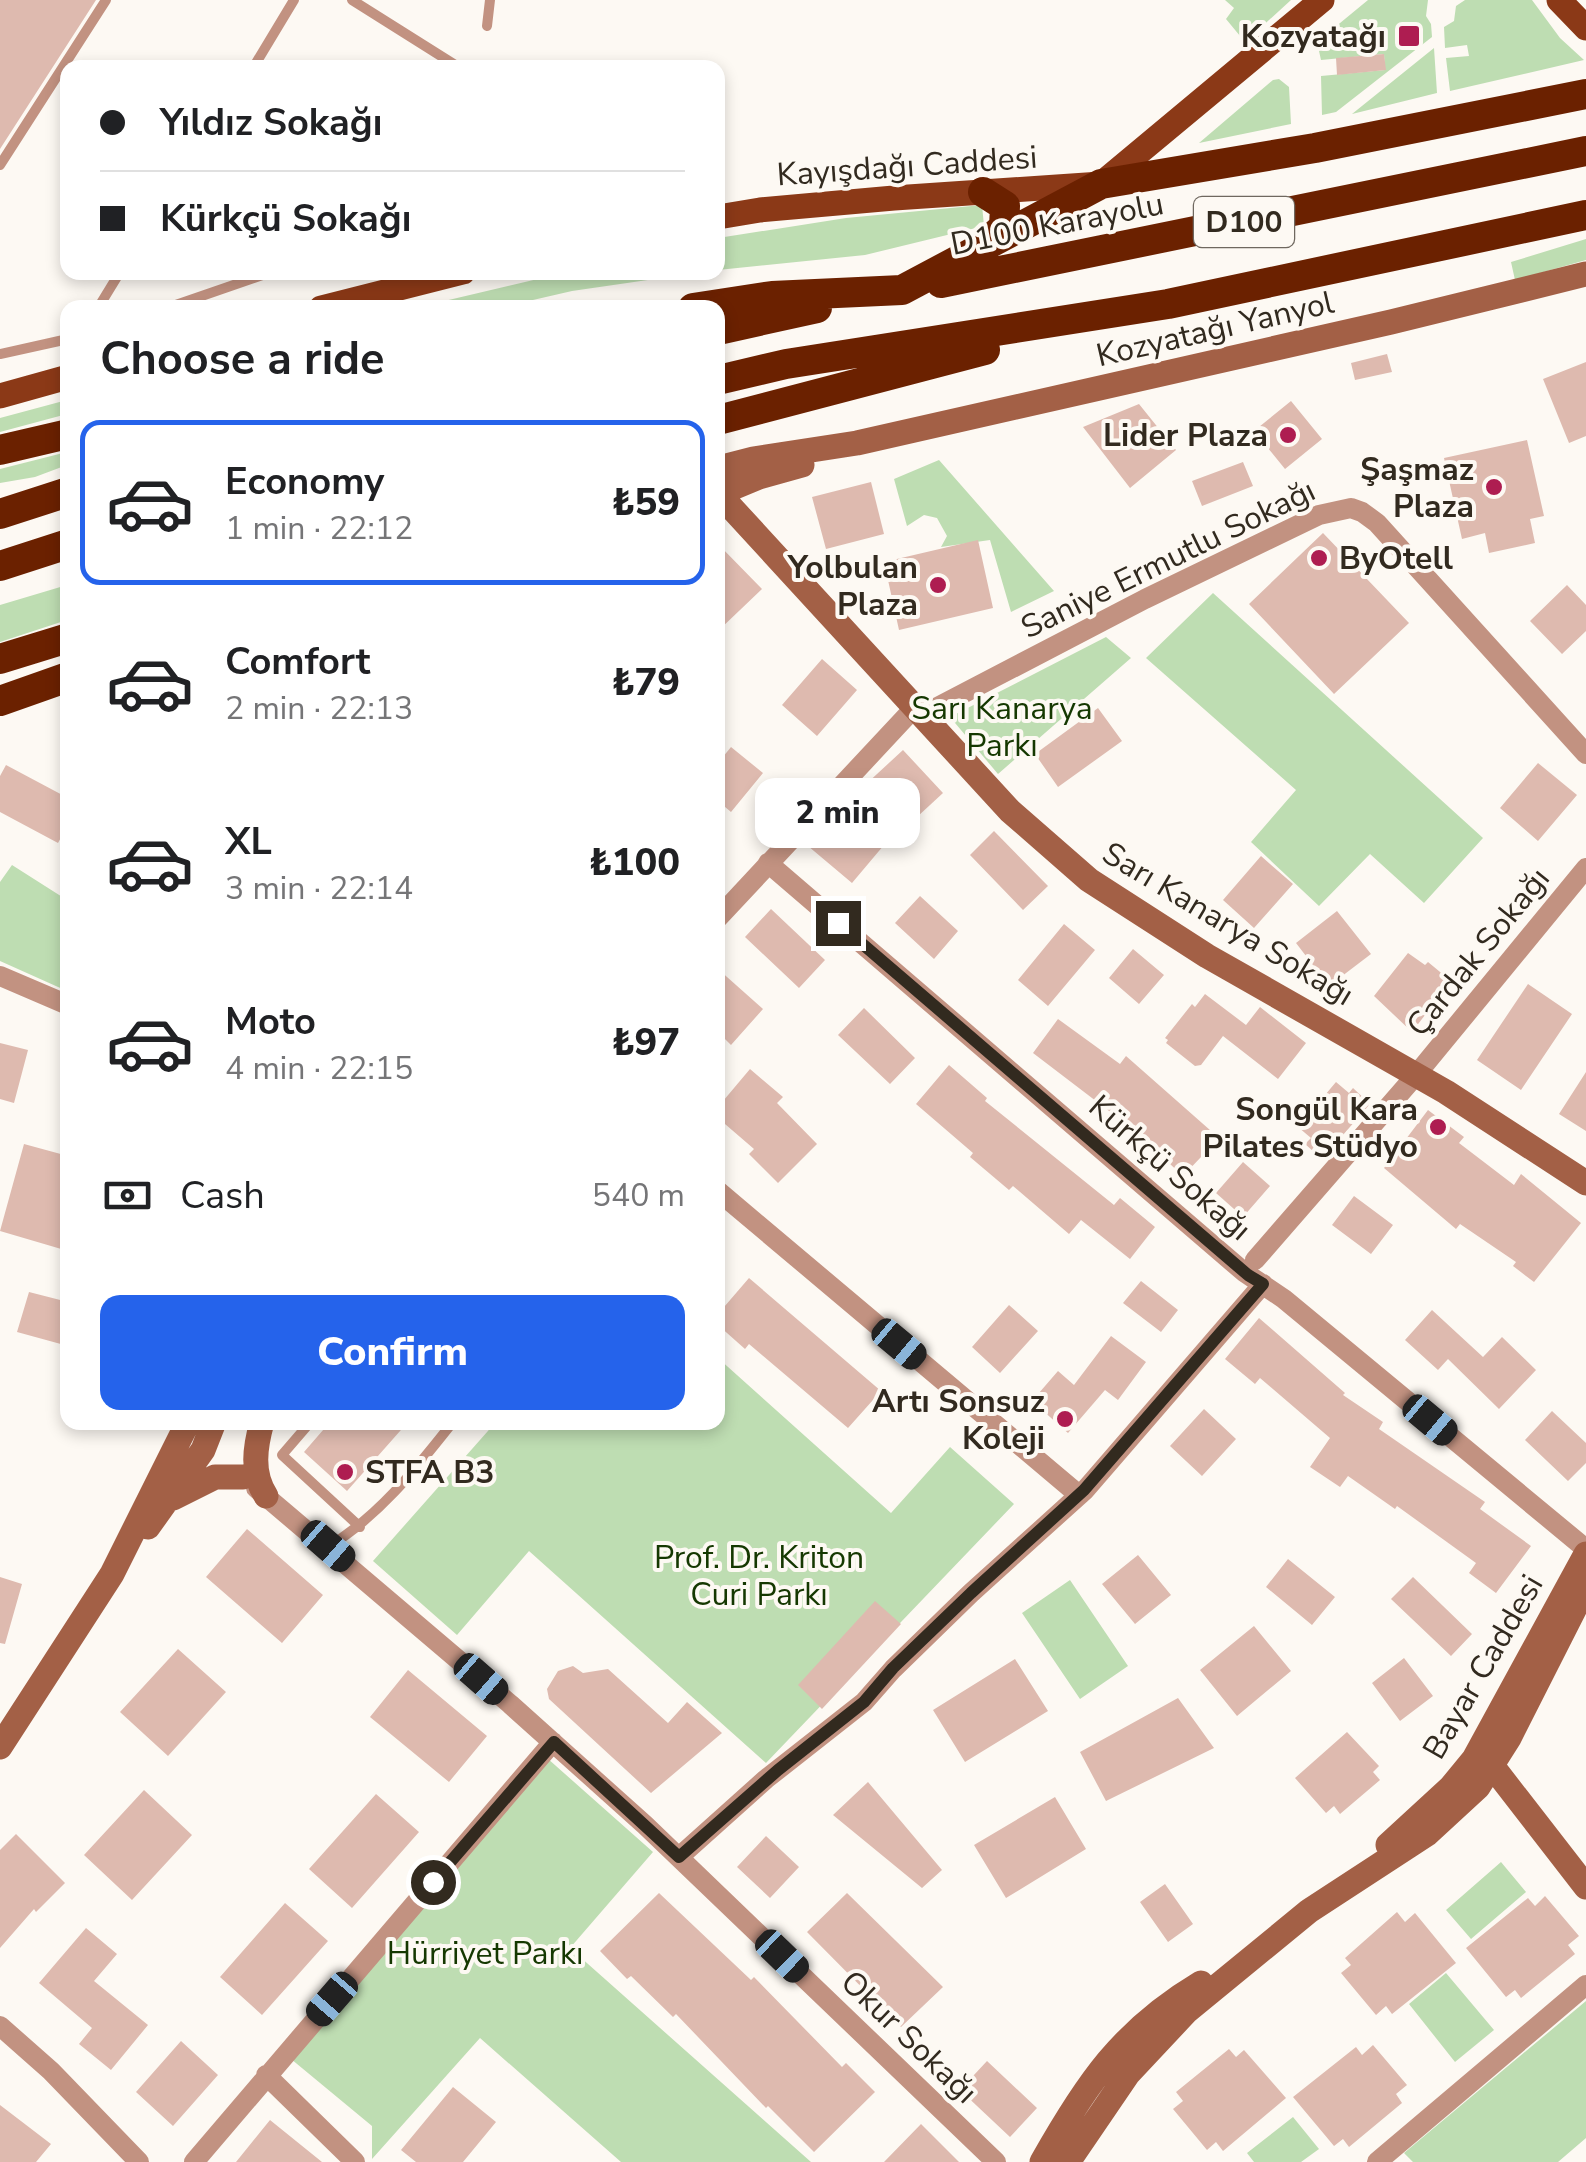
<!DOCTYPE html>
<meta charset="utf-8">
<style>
:root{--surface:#fff;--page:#f2f2f2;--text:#202124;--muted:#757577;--line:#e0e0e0;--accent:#2563eb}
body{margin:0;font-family:"Nunito Sans",sans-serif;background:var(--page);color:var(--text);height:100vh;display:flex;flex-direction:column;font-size:38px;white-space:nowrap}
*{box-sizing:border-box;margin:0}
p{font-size:32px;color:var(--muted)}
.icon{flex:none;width:55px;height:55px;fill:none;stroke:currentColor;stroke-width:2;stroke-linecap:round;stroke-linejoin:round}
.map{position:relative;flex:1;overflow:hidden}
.side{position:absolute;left:60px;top:300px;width:665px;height:1130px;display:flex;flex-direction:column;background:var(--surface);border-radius:20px;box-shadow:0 5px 15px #0003}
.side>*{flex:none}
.guide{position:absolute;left:60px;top:60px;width:665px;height:220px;border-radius:20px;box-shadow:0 5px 15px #0003;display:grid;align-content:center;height:220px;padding:0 40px;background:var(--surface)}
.end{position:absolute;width:45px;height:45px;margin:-22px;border:12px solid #322a1f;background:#fff;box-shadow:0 0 0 5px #fff}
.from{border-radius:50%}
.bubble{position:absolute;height:70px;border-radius:20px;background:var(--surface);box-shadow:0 5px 15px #0003;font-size:32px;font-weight:800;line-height:70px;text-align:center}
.car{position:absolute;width:30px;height:60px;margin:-30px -15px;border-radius:12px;box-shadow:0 0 8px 2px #0007;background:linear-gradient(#222 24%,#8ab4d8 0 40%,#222 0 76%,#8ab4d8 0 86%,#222 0)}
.guide b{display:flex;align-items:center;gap:35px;height:95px;font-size:38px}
.guide b+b{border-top:2px solid var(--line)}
.guide i{width:25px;height:25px;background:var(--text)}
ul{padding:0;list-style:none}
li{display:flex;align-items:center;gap:30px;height:165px;margin:0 20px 15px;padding:0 20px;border:5px solid transparent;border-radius:20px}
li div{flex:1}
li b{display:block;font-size:38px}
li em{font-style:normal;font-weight:800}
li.active{border-color:var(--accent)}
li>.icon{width:90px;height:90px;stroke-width:1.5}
h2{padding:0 40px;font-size:45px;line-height:120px}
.pay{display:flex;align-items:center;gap:25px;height:110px;padding:0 40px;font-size:38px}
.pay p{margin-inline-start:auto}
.cta{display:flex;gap:20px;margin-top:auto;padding:20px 40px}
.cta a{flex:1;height:115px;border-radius:20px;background:var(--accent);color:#fff;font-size:40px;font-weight:800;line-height:115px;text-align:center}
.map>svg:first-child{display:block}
</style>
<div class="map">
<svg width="1586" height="2162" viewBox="0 0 1586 2162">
<rect width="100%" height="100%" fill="#fdf9f3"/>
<!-- green -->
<path fill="#beddb2" d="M 1225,0 L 1291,0 L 1245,42 L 1226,19 L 1234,8 Z
M 1368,0 L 1428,0 L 1426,16 L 1431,24 L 1432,37 L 1336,112 L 1322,115 L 1321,76 L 1385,70 L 1384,54 L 1321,60 L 1317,42 Z
M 1465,0 L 1532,0 L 1560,38 L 1584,60 L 1450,91 L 1446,58 L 1469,56 L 1467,45 L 1445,48 L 1444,27 L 1454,21 L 1456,6 Z
M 1434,48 L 1437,93 L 1352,114 Z
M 1279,79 L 1289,87 L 1291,124 L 1199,143 L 1273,80 Z
M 982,205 L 984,226 L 865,255 L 718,270 L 718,238 L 846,218 Z
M 1586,239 L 1586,260 L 1515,280 L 1511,262 Z
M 563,273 L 696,273 L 572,291 L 503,307 L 419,307 Z
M 67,400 L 67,414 L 0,432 L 0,418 Z
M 67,452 L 67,465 L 35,477 L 0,483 L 0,469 Z
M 939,460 L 1054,591 L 1011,612 L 990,540 L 941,547 L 947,536 L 937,518 L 924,515 L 907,526 L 894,479 Z
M 67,585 L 67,620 L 0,642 L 0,605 Z
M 1213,593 L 1483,838 L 1424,903 L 1370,854 L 1319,906 L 1251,842 L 1296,790 L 1146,658 Z
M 1106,637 L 1131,658 L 998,774 L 950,717 Z
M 12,865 L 67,900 L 67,991 L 0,961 L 0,882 Z
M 718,1358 L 891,1513 L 950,1447 L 1014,1504 L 766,1763 L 529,1551 L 457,1635 L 373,1561 L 495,1423 L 718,1422 Z
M 1070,1580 L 1128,1666 L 1080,1699 L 1022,1613 Z
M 547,1758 L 653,1852 L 570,1948 L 811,2162 L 621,2162 L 480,2038 L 372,2159 L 372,2126 L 285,2054 Z
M 1501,1862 L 1526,1892 L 1471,1939 L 1446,1910 Z
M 1446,1973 L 1494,2030 L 1455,2062 L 1409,2004 Z
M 1586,2001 L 1586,2138 L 1558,2162 L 1413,2162 L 1404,2153 Z
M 1293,2117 L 1319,2149 L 1301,2162 L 1254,2162 L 1247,2153 Z"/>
<!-- building -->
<path fill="#debaaf" d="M 0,0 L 96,0 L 0,149 Z
M 1384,54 L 1386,70 L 1337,75 L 1336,58 Z
M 1387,354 L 1392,372 L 1355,380 L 1351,363 Z
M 1586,362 L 1586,436 L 1569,443 L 1543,379 Z
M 1291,401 L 1322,439 L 1285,469 L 1254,431 Z
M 1139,404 L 1176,450 L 1130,488 L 1083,427 Z
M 1527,440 L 1544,516 L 1530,519 L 1535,543 L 1489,553 L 1485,533 L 1462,539 L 1444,458 Z
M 1243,462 L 1253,486 L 1202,506 L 1192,481 Z
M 871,482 L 884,534 L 826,549 L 812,497 Z
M 1323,533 L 1409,623 L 1334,694 L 1249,604 Z
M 978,540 L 993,608 L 899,630 L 884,562 Z
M 718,544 L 762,589 L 718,631 Z
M 1567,585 L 1586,605 L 1586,631 L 1562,654 L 1530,621 Z
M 822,659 L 857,690 L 817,736 L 782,705 Z
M 1098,708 L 1122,741 L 1058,787 L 1035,754 Z
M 731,747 L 763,773 L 731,812 L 718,801 L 718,763 Z
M 903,750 L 943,793 L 904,829 L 900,826 L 852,883 L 808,846 L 838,810 Z
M 1538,763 L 1577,795 L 1538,841 L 1500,808 Z
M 6,765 L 68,798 L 68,825 L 58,843 L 0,812 L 0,776 Z
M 994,831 L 1048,886 L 1023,910 L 970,855 Z
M 1261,856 L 1293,884 L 1254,928 L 1223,900 Z
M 920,896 L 958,931 L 934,959 L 895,923 Z
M 771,909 L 825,960 L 799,988 L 745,937 Z
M 1337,911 L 1371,954 L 1329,986 L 1296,943 Z
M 1064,924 L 1095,950 L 1048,1006 L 1018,980 Z
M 1133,949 L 1164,975 L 1139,1004 L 1109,978 Z
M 1408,953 L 1425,965 L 1428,962 L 1451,981 L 1412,1032 L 1374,996 Z
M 718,969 L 763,1009 L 731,1045 L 718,1032 Z
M 1528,984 L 1572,1014 L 1521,1090 L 1477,1060 Z
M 1205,994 L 1246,1025 L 1260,1007 L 1306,1043 L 1278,1079 L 1223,1036 L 1201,1065 L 1195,1066 L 1166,1043 L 1168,1040 L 1165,1038 L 1192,1004 L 1195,1007 Z
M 864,1008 L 915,1058 L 890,1084 L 838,1035 Z
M 1058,1019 L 1120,1064 L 1126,1056 L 1219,1138 L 1183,1176 L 1130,1127 L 1033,1053 Z
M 0,1043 L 28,1050 L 14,1103 L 0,1099 Z
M 949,1065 L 987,1098 L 985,1101 L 1114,1205 L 1120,1198 L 1155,1227 L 1130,1259 L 1081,1220 L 1069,1234 L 1013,1186 L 1009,1190 L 970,1157 L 973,1153 L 916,1104 Z
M 750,1069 L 783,1097 L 777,1103 L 817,1144 L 778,1183 L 749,1154 L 754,1149 L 718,1118 L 718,1107 Z
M 1586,1072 L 1586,1131 L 1559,1114 Z
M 1336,1082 L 1349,1093 L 1353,1088 L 1370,1104 L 1322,1159 L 1305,1144 L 1311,1138 L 1298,1127 Z
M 1428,1110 L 1464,1137 L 1459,1143 L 1514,1185 L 1521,1174 L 1581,1223 L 1534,1282 L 1513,1266 L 1516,1262 L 1460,1224 L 1456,1229 L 1384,1168 Z
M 24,1144 L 68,1156 L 68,1251 L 0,1231 Z
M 1243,1162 L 1270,1186 L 1243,1217 L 1216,1193 Z
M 1354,1196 L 1393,1225 L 1371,1254 L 1332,1225 Z
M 749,1278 L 881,1391 L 848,1428 L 749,1344 L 745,1349 L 718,1325 L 718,1314 Z
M 1141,1281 L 1178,1310 L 1161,1332 L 1123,1303 Z
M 29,1292 L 68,1302 L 68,1346 L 17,1332 Z
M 1009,1305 L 1038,1331 L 1000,1373 L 972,1347 Z
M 1432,1310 L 1483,1357 L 1502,1337 L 1536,1370 L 1499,1409 L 1448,1359 L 1438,1370 L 1405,1340 Z
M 1259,1318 L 1345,1393 L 1343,1395 L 1383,1422 L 1379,1429 L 1485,1502 L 1480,1509 L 1531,1546 L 1496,1593 L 1469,1573 L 1476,1563 L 1397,1506 L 1395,1509 L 1348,1476 L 1340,1487 L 1310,1467 L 1330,1438 L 1260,1378 L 1255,1384 L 1225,1359 Z
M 1111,1336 L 1146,1362 L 1118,1400 L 1105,1390 L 1068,1433 L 1032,1401 L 1058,1371 L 1074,1385 Z
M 1204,1409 L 1236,1439 L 1202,1476 L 1170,1446 Z
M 1552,1411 L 1586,1443 L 1586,1463 L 1568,1481 L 1525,1440 Z
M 330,1422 L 408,1422 L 347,1491 L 304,1452 Z
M 247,1529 L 323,1595 L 282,1643 L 206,1577 Z
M 1138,1555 L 1171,1595 L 1135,1624 L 1102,1584 Z
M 1288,1559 L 1335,1597 L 1312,1625 L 1266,1587 Z
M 0,1577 L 22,1584 L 5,1644 L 0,1643 Z
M 1413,1577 L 1472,1634 L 1451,1656 L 1391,1599 Z
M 875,1601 L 901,1624 L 822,1709 L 798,1685 Z
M 1254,1626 L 1291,1671 L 1237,1716 L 1200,1670 Z
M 178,1649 L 226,1692 L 168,1756 L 120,1712 Z
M 1404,1658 L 1433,1696 L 1400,1721 L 1372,1683 Z
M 1015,1659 L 1048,1711 L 965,1762 L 933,1710 Z
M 573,1666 L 583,1673 L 608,1669 L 668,1723 L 687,1702 L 722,1733 L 651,1793 L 549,1699 L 547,1689 L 558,1671 Z
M 408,1670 L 487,1736 L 449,1782 L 370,1717 Z
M 1178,1698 L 1214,1748 L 1106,1801 L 1080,1752 Z
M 1347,1732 L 1379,1766 L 1373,1772 L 1380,1780 L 1340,1814 L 1334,1806 L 1326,1813 L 1295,1778 Z
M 868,1782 L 942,1870 L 922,1888 L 833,1815 Z
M 144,1790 L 192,1835 L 132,1900 L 84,1855 Z
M 376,1794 L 419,1832 L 352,1908 L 309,1869 Z
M 1055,1797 L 1086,1849 L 1006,1898 L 974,1845 Z
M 16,1834 L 65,1883 L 36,1912 L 34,1909 L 0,1948 L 0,1850 Z
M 766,1836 L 799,1867 L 770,1898 L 737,1867 Z
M 1165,1884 L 1193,1924 L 1168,1942 L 1140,1902 Z
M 659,1893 L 751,1980 L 754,1977 L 842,2067 L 846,2063 L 875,2092 L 814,2152 L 768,2106 L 766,2108 L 676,2014 L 673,2017 L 631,1976 L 627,1979 L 600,1951 Z
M 847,1893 L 943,1987 L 901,2027 L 807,1932 Z
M 1545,1896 L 1579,1936 L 1568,1945 L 1575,1954 L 1521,1998 L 1515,1990 L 1506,1997 L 1466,1948 L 1528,1898 L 1535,1906 Z
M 285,1903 L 328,1941 L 262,2015 L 220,1977 Z
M 1397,1912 L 1405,1922 L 1415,1913 L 1456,1963 L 1392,2014 L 1386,2006 L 1376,2015 L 1341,1973 L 1351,1965 L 1345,1958 Z
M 86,1928 L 117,1954 L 94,1981 L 148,2025 L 111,2070 L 79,2044 L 92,2028 L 39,1983 Z
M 181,2041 L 218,2075 L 173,2126 L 136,2092 Z
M 1373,2045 L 1407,2085 L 1396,2094 L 1402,2103 L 1349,2147 L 1343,2139 L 1334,2146 L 1293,2097 L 1356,2047 L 1362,2055 Z
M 1229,2049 L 1236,2057 L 1244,2050 L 1286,2098 L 1223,2151 L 1216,2142 L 1207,2150 L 1173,2109 L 1183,2101 L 1176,2092 Z
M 987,2061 L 1037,2108 L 1010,2137 L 960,2090 Z
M 453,2087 L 496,2122 L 463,2162 L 416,2162 L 401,2150 Z
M 0,2105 L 51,2144 L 36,2162 L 0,2162 Z
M 270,2120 L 322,2162 L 236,2162 Z
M 921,2124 L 959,2162 L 884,2162 Z"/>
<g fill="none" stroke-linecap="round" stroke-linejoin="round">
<!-- lane -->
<path stroke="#c29281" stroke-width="10" d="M 352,0 L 460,68
M 487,26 L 490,0
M 253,68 L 294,0
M 0,165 L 106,0
M 98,308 L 120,272
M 167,308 L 271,272
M 0,354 L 68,339
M 307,1426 L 282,1455 L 360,1527
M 328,1547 C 380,1515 415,1470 453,1422"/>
<!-- street -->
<path stroke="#c29281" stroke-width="20" d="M 922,715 L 1145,599 L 1319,515 L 1351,508 L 1362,512 L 1377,523 L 1586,754
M 768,863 L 1244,1272 L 1284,1299 L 1586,1549
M 718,918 L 915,707
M 0,976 L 68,1005
M 718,1191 L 1079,1495
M 1255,1260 L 1416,1075 L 1586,868
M 256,1488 L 510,1704 L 645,1825 L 996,2162
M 679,1857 L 766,1779 L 864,1702 L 893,1669 L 971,1593 L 1085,1490 L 1263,1284
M 0,2026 L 51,2071 L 139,2162
M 266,2075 L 355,2162
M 194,2162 L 553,1742
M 1377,2162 L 1586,1985"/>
<!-- secondary -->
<path stroke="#a36046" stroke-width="25" d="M 718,468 L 753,459 L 857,443 L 1391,322 L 1586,274
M 718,493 L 1010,811 L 1089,880 L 1207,956 L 1446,1092 L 1586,1183
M 718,494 L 759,477 L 802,465
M 262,1422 C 255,1447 251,1473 266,1496
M 173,1498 L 215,1477 L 243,1477
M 148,1527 L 203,1450 L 214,1422
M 0,1747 L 112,1574 L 188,1422
M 1493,1767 L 1586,1887
M 1388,1845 L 1451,1787 L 1474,1759 L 1586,1554
M 1042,2162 C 1086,2084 1122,2030 1201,1983
M 1068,2162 L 1128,2074 L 1187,2011 L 1309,1911 L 1427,1834 L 1478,1787 L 1509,1738 L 1586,1586"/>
<!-- primary -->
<path stroke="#8b3917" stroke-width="25" d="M 1559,0 L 1586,28
M 718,217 L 760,210 L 894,198 L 1101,184 L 1322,0
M 321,308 L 463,272
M 0,396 L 68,377"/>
<!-- highway -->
<path stroke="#6b2100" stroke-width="30" d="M 983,192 L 1005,206 L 1004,227 L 985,244
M 941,283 L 1586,151
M 693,308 L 772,296 L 902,290 L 1101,184 L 1315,148 L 1586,94
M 718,330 L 817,308
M 718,380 L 786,364 L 1168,304 L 1586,215
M 718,420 L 985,350
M 0,450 L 68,434
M 0,514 L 68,492
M 0,566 L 68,544
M 0,659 L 68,638
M 0,701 L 68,677"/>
</g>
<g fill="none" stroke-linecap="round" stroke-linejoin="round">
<!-- route -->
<path stroke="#322a1f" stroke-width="12" d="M 433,1882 L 554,1742 L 679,1857 L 778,1770 L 864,1702 L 893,1668 L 971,1593 L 1084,1490 L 1263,1284 L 1248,1275 L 838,923"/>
</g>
<!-- markers -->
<g fill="#ae1d51" stroke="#fdf9f3" stroke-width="4">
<rect x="1397" y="24" width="24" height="24" rx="5"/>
<circle cx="1288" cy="435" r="10"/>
<circle cx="1494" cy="487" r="10"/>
<circle cx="1319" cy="558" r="10"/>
<circle cx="938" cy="585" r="10"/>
<circle cx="1438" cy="1127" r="10"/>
<circle cx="1065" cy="1419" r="10"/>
<circle cx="345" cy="1472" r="10"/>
</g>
<g text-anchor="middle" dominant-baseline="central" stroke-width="8" stroke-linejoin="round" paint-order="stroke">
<!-- shield labels -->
<rect fill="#fdf9f3" stroke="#6f685f" stroke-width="2.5" x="1194" y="197" width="100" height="50" rx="8"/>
<g font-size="30" font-weight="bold" fill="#322a1f">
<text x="1244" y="222">D100</text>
</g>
<!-- poi labels -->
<g font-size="32" font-weight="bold" fill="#322a1f" stroke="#fdf9f3" text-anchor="end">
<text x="1386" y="36">Kozyatağı</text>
<text x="1268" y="435">Lider Plaza</text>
<text x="1474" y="469">Şaşmaz<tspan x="1474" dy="37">Plaza</tspan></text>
<text x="1339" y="558" text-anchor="start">ByOtell</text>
<text x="918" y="567">Yolbulan<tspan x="918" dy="37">Plaza</tspan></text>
<text x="1418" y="1109">Songül Kara<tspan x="1418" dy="37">Pilates Stüdyo</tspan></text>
<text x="1045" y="1401">Artı Sonsuz<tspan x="1045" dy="37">Koleji</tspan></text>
<text x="365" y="1472" text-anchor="start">STFA B3</text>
</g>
<!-- street labels -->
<g font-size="32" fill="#322a1f" stroke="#fdf9f3">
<text transform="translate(907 166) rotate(-4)">Kayışdağı Caddesi</text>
<text transform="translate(1057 224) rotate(-11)">D100 Karayolu</text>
<text transform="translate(1215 329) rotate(-13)">Kozyatağı Yanyol</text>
<text transform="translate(1168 559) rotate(-26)">Saniye Ermutlu Sokağı</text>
<text transform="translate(1228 924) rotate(31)">Sarı Kanarya Sokağı</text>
<text transform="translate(1478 952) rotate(-51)">Çardak Sokağı</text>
<text transform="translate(1170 1168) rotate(41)">Kürkçü Sokağı</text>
<text transform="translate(1483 1667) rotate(-60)">Bayar Caddesi</text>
<text transform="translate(909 2037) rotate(44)">Okur Sokağı</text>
</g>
<!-- park labels -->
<g font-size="32" fill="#153801" stroke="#fdf9f3">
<text x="1002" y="708">Sarı Kanarya<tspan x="1002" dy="37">Parkı</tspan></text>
<text x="759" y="1557">Prof. Dr. Kriton<tspan x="759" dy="37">Curi Parkı</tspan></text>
<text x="485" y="1953">Hürriyet Parkı</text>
</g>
</g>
</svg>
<i class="end from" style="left:433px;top:1882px"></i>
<i class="end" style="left:838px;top:923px"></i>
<div class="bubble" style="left:755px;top:778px;width:165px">2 min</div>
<i class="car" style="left:899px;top:1344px;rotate:130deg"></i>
<i class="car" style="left:1430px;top:1420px;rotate:130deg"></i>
<i class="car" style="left:328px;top:1546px;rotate:131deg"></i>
<i class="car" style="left:481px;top:1679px;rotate:131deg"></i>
<i class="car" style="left:782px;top:1956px;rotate:134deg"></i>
<i class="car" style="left:332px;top:1999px;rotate:221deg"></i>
<div class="guide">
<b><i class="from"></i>Yıldız Sokağı</b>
<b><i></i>Kürkçü Sokağı</b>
</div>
<section class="side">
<h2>Choose a ride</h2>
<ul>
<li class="active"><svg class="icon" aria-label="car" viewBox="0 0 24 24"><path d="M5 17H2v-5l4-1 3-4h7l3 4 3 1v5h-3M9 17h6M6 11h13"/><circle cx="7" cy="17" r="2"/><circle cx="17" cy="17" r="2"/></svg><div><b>Economy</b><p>1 min · 22:12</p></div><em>₺59</em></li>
<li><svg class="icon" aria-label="car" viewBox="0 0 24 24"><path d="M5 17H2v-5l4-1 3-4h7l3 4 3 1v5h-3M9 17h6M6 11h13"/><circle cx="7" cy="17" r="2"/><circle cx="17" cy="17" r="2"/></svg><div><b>Comfort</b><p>2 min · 22:13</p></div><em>₺79</em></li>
<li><svg class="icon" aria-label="car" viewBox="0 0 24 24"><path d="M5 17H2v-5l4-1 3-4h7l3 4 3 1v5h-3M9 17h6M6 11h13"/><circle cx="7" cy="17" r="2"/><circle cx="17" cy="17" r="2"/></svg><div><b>XL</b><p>3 min · 22:14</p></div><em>₺100</em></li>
<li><svg class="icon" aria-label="car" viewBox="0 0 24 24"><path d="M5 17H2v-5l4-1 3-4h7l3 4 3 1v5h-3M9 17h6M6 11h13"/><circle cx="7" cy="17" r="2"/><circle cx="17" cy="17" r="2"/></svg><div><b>Moto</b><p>4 min · 22:15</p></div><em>₺97</em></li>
</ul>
<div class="pay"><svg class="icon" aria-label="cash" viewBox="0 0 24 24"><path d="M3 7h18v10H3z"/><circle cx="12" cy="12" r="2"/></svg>Cash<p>540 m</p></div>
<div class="cta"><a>Confirm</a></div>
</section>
</div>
